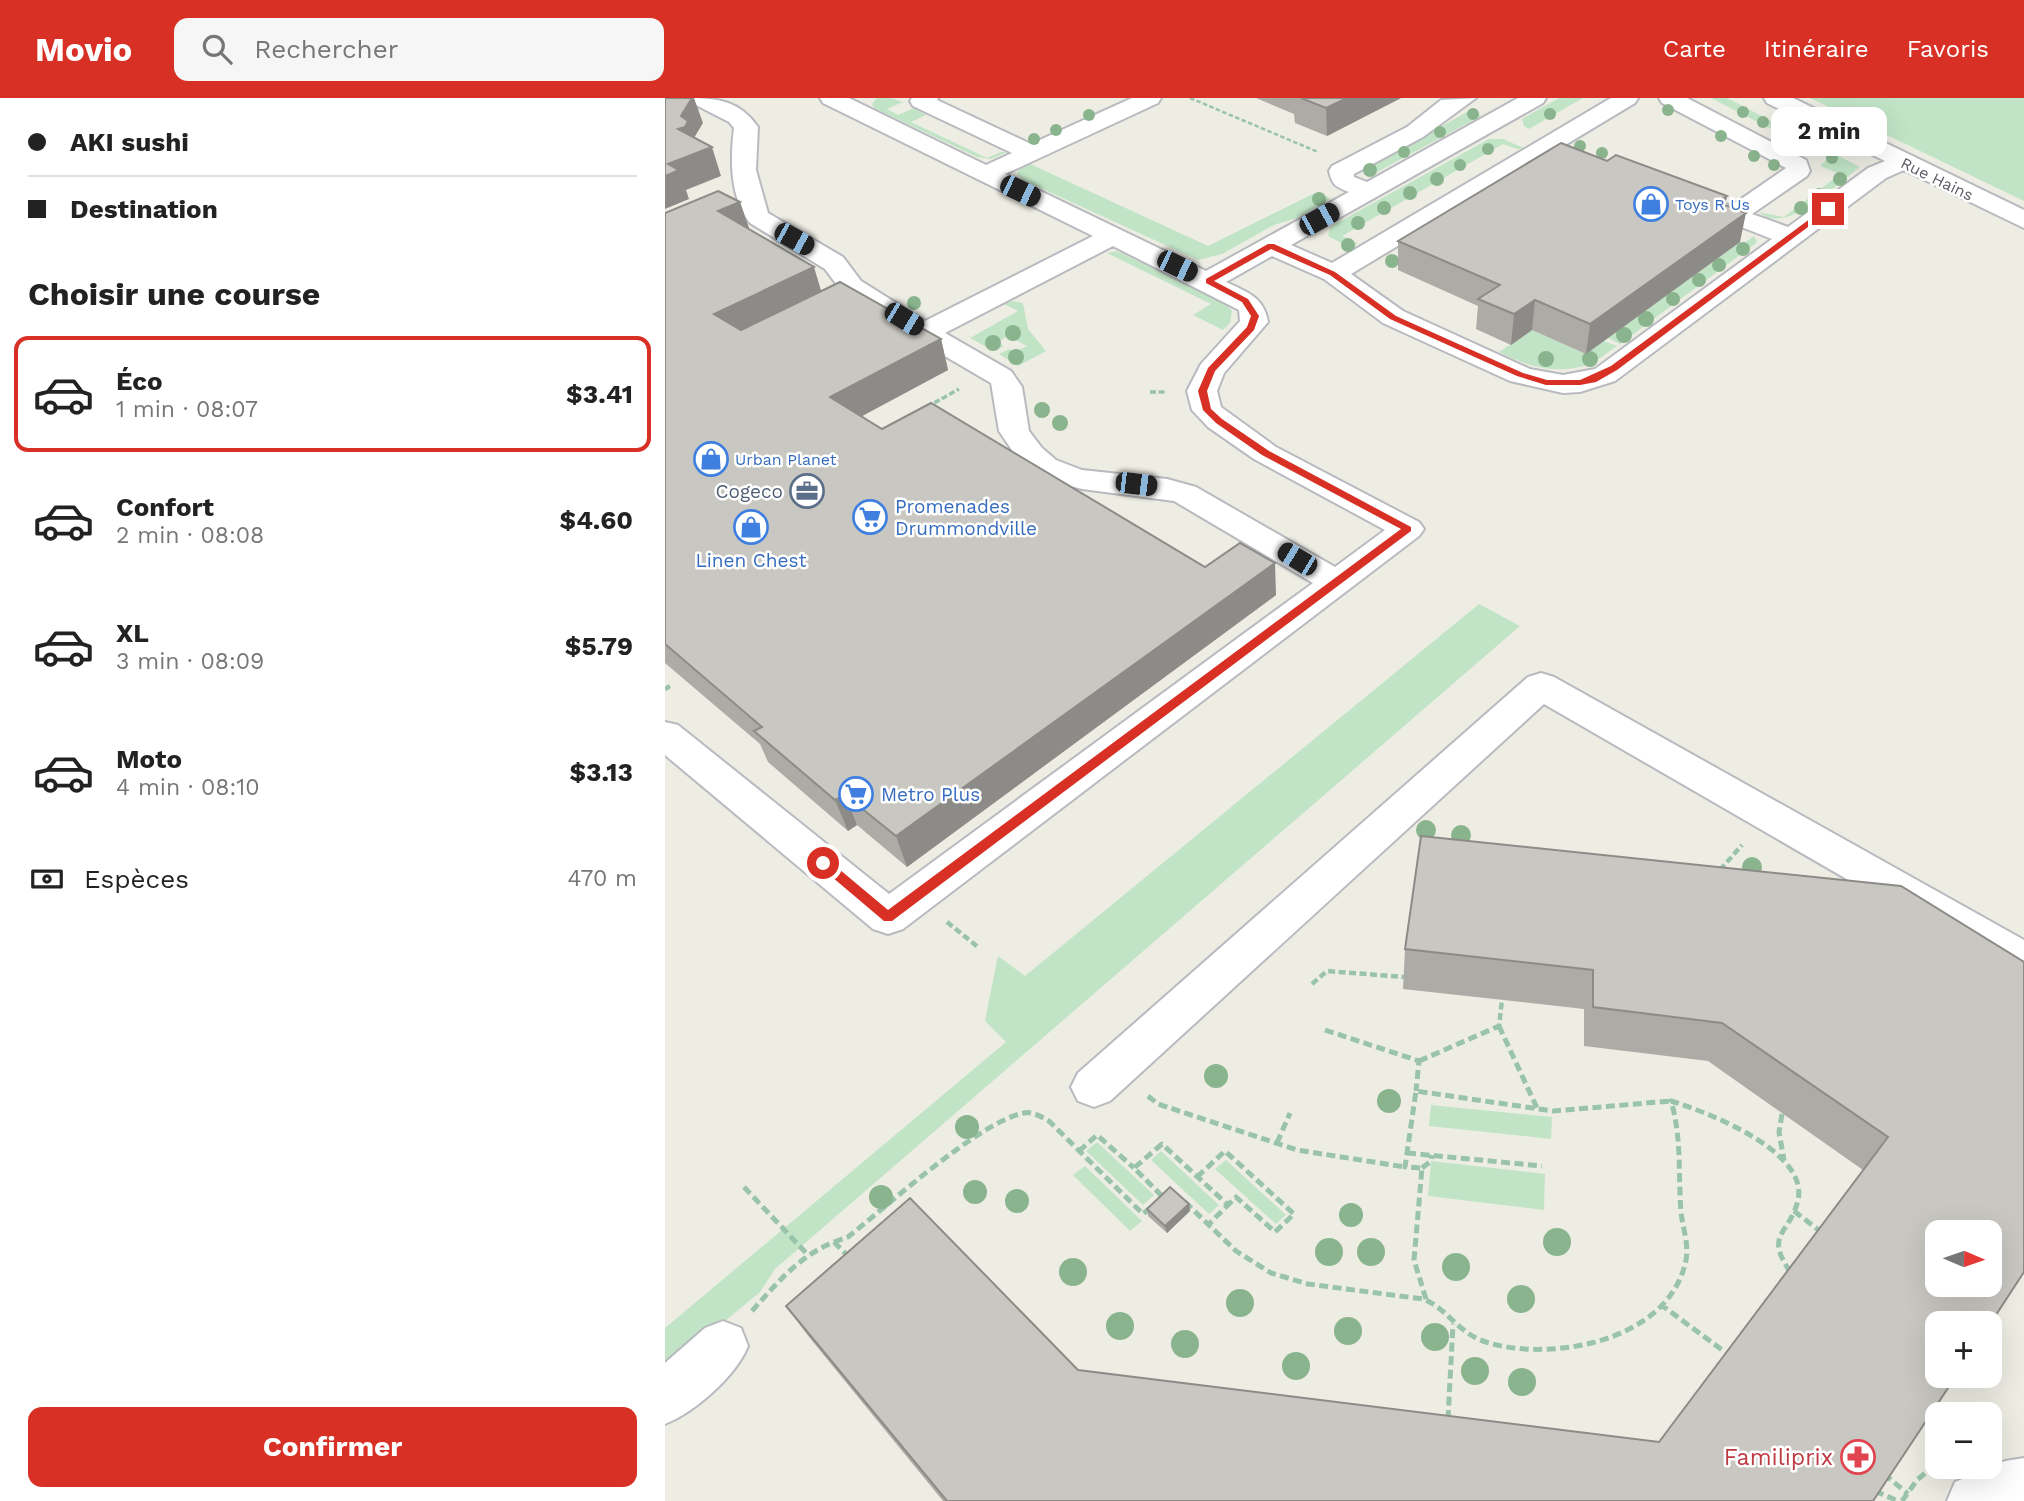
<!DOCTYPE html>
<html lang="fr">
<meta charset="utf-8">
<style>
:root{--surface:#fff;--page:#f6f6f6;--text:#222;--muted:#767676;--line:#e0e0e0;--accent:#d93025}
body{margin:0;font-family:"Work Sans",sans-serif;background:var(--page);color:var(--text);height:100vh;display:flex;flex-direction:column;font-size:26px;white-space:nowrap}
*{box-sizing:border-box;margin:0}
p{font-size:23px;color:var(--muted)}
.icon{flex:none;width:38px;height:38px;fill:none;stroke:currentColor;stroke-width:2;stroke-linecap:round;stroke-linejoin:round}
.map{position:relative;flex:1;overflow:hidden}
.side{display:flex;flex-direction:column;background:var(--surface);width:665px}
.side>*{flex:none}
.banner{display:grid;align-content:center;height:154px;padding:0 28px;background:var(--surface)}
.needle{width:46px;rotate:92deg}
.tools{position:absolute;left:1260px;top:1122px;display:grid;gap:14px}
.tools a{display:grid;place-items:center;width:77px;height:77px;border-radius:14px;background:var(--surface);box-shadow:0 7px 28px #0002;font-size:35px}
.end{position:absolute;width:32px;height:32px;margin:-16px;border:9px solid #d93025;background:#fff;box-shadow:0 0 0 4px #fff}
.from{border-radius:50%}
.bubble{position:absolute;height:49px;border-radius:14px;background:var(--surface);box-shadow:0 7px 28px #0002;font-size:23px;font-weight:700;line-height:49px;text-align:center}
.car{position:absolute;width:21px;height:42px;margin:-21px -10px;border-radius:9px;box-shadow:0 0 5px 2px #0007;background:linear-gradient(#222 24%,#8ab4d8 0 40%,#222 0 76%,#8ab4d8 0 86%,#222 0)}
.banner b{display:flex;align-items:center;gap:24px;height:66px;font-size:26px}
.banner b+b{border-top:2px solid var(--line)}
.banner i{width:18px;height:18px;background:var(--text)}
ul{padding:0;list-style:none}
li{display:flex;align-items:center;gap:21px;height:116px;margin:0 14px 10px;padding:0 14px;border:4px solid transparent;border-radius:14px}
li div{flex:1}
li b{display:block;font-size:26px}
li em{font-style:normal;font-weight:700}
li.current{border-color:var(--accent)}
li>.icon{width:63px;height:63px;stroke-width:1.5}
h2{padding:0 28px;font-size:32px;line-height:84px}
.pay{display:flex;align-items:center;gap:18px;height:77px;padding:0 28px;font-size:26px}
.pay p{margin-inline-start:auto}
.cta{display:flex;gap:14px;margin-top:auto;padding:14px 28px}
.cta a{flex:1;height:80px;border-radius:14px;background:var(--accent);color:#fff;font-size:28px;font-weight:700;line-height:80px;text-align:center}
header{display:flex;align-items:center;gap:42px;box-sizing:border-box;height:98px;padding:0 35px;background:var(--accent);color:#fff}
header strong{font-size:33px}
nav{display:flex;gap:38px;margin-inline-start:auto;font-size:24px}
.search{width:490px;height:63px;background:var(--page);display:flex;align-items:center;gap:18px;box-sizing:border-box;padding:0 24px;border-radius:14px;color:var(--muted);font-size:26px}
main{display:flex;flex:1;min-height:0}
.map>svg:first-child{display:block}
</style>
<header>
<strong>Movio</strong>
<div class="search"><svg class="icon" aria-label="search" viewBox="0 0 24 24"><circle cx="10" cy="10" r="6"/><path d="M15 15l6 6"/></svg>Rechercher</div>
<nav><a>Carte</a><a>Itinéraire</a><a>Favoris</a></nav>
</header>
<main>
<section class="side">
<div class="banner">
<b><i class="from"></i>AKI sushi</b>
<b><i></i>Destination</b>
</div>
<h2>Choisir une course</h2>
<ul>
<li class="current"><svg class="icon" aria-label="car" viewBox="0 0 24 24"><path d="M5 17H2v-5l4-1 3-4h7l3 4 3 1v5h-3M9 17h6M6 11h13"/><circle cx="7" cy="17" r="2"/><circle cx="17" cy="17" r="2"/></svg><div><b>Éco</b><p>1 min · 08:07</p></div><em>$3.41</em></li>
<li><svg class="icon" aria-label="car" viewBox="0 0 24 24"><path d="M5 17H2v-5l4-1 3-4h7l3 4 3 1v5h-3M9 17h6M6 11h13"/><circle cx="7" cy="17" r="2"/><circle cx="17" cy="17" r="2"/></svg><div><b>Confort</b><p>2 min · 08:08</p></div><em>$4.60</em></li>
<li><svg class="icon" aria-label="car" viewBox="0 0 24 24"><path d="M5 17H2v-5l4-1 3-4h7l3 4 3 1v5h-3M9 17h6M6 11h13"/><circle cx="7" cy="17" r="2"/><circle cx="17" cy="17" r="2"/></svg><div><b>XL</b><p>3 min · 08:09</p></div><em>$5.79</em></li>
<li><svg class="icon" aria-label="car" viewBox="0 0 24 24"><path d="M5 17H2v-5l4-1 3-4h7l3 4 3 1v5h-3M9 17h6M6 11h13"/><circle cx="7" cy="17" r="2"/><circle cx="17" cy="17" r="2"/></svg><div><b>Moto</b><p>4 min · 08:10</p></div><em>$3.13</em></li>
</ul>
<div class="pay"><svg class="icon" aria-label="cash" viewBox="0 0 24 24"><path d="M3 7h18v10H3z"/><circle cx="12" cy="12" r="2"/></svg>Espèces<p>470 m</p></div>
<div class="cta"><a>Confirmer</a></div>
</section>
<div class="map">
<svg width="1359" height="1403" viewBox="0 0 1359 1403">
<rect width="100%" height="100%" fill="#eeede4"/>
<!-- green -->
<path fill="#c1e4c6" d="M 212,0 L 226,0 L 238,4 L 222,11 L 233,17 L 249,10 L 261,17 L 246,24 L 322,60 L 336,54 L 342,54 L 326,61 L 312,59 L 209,10 L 207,6 Z
M 894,0 L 918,0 L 864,31 L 859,28 L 857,21 Z
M 1046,0 L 1062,0 L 1195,69 C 1173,85 1120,139 1094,114 L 1119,119 L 1175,76 L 1155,68 L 1163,60 Z
M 1145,0 L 1359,0 L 1359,103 Z
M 811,13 L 816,18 L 712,74 L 699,72 L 802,14 Z
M 824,41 L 838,41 L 859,50 L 852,51 L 838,46 L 677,138 L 692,145 L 689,149 L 684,149 L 663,138 L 665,130 L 670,126 Z
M 363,65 L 543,148 L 648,96 L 657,95 L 665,101 L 632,120 L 609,127 L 557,156 L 533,162 L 358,82 L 352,76 L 354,70 Z
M 1089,138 L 1092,143 L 1090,146 L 955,246 L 943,240 L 1075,144 L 1078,146 Z
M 452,153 L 559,204 L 567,213 L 565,225 L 558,232 L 528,217 L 546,206 L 442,155 Z
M 349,203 L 358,205 L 363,231 L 381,253 L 353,268 L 334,256 L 344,251 L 350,254 L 362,248 L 343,238 L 332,244 L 339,248 L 329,253 L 305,240 L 353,213 L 339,206 Z
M 867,232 L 921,256 L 939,243 L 952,248 C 943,254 934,262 924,266 C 895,278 860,268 834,254 Z
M 814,506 L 855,528 L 110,1171 L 95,1194 L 0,1273 L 0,1230 L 341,944 L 320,923 L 333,858 L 360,878 Z
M 766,1007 L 887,1019 L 886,1041 L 764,1028 Z
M 432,1044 L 489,1097 L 478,1107 L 421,1053 Z
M 496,1053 L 554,1107 L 544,1116 L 486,1062 Z
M 561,1062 L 621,1117 L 611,1126 L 550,1071 Z
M 766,1063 L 880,1076 L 879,1112 L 763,1098 Z
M 420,1068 L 477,1123 L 465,1133 L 408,1077 Z"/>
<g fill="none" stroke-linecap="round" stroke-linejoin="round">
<!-- minor casing -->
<g stroke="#b9babf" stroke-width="4">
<path id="minor" d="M 24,0 C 53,0 75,3 93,29 L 91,72 L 103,115 L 178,159 L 196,183 L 260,223 L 428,138 L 158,5 L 155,0 L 184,0 L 321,67 L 347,55 L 248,8 L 245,3 L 247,0 L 273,0 L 272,2 L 366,46 L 467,0 L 496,0 L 493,5 L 340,76 L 541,173 L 684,94 C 671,89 667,87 664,73 L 667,68 L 742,29 L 776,2 L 811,0 L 758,39 L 689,76 L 689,79 L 702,84 L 853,0 L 881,0 L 878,5 L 626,147 L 667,165 L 946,0 L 973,0 L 970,5 L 686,176 L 738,213 L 865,271 L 898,277 L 930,271 L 1107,141 L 1020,107 L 1017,102 L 1020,97 L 1029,95 L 1066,108 L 1121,70 L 997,5 L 994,0 L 1022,0 L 1141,62 L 1145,73 L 1142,78 L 1087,116 L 1123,129 L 1203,70 L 1220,63 L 1102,5 L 1099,0 L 1128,0 L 1359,112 L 1359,130 L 1239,72 L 1221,80 L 950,283 L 915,294 L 898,295 L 845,283 L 718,225 L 659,181 L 607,158 L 561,184 C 582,194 599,199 603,224 L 559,275 L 552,293 L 556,309 L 611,349 L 754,424 L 759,431 L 754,438 L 238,831 L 223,836 L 208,831 L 0,657 L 0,624 L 13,627 L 224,796 L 648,485 L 509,403 L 417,391 L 386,383 L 369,375 L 355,364 L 334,333 L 326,285 L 196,209 L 178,195 L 160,171 L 85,125 C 65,100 65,61 69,30 L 64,24 L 27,5 ZM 448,148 L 574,212 L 575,223 L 536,266 L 522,293 L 527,312 L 543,329 L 589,361 L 720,432 L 670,469 L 531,389 L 502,381 L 417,372 L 391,362 L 377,350 L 364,333 L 357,289 L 346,273 L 280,235 Z
M 876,575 L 889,579 L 1359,842 L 1359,880 L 1344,875 L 879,606 L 445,1003 L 429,1009 L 413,1003 L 406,989 L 413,975 L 863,579 Z
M 58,1223 L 76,1230 L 83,1248 C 71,1278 30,1314 0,1326 L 0,1265 L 40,1230 Z
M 1359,1360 L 1359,1403 L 1282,1403 L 1290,1384 L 1340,1363 Z"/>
</g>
<!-- path-far3 -->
<path stroke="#99c3ab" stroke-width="2.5" stroke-dasharray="4.5 2.5" stroke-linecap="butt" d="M 525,0 L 653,54"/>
<!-- path-far2 -->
<path stroke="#99c3ab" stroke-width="3.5" stroke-dasharray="6 2.5" stroke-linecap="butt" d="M 485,294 L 502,294
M 262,309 L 294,291"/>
<!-- path-far1 -->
<path stroke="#99c3ab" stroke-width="4.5" stroke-dasharray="7 3.5" stroke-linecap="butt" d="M 0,591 L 5,588
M 1055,772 L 1077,747
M 282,824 L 313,849
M 647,886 L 662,873 L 739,879
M 830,930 L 834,928 L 837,902"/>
<!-- path -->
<path stroke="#99c3ab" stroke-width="5" stroke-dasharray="9 4.5" stroke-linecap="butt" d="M 834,928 L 872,1010
M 660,932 L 754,963 L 751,993
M 754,963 L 834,928
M 483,998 L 493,1006 L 632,1052 L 740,1069
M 1117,1016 L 1114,1034 L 1119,1062
M 612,1045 L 625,1015
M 414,1053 L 432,1037 L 469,1070
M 742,1055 L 877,1068
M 757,1070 L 766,1063 L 767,1057
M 532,1079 L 560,1053 L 629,1116 L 610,1134 L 571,1099 L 563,1107
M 79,1089 L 143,1157
M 497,1098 L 469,1070 L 497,1046 L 563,1107 L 544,1126
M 520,1104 L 571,1153 L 606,1175 L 643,1186 L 758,1201 C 784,1211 792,1236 824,1245 C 890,1264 1005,1242 1021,1162 C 1024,1147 1018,1130 1016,1115 C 1013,1076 1017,1040 1006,1003 C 1042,1014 1144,1053 1133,1102 C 1125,1137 1098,1135 1126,1175
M 1129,1113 L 1156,1134
M 169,1144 L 183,1139 C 221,1109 315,1023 359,1015 C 368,1013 376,1019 384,1023 L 478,1116 L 486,1109
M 761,1201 L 749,1162 L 757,1070 L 740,1069 L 751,993 L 888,1013 L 1006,1003
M 995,1206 L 1064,1257
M 87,1213 C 112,1185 134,1158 169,1144 L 185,1160
M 783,1321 L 788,1226
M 1219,1376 L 1243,1396
M 1210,1393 L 1233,1403
M 1237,1403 L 1252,1382 L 1272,1365"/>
<!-- minor -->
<use href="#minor" fill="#fff" fill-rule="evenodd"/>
</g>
<!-- trees -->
<g fill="#8ab48d">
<circle cx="1003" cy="12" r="6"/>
<circle cx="1078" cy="14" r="6"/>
<circle cx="808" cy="16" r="6"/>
<circle cx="885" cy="16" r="6"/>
<circle cx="424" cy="17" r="6"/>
<circle cx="1098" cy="24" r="6"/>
<circle cx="391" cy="32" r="6"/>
<circle cx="775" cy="34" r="6"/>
<circle cx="1121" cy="35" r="6"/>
<circle cx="1056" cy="38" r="6"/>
<circle cx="369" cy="41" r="6"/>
<circle cx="1145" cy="47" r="6"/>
<circle cx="915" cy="48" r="6"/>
<circle cx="823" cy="51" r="6"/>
<circle cx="739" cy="54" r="6"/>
<circle cx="937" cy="55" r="6"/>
<circle cx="1089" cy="58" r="6"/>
<circle cx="1167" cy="60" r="6"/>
<circle cx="795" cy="67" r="6"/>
<circle cx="1109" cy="67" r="6"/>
<circle cx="705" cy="72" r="7"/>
<circle cx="772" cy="81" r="7"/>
<circle cx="1175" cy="81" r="7"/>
<circle cx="745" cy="95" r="7"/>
<circle cx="1154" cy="97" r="7"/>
<circle cx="654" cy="101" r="7"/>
<circle cx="719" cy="110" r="7"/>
<circle cx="1136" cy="110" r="7"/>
<circle cx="693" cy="125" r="7"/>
<circle cx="683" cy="147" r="7"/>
<circle cx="1078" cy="151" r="7"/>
<circle cx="727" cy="163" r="7"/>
<circle cx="1054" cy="167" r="7"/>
<circle cx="1034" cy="182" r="7"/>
<circle cx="1008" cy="201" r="7"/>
<circle cx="249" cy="205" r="7"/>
<circle cx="981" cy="221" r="8"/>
<circle cx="348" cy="235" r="8"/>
<circle cx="959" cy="237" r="8"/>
<circle cx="328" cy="245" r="8"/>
<circle cx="351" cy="259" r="8"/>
<circle cx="881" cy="261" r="8"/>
<circle cx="925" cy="261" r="8"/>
<circle cx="377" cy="312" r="8"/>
<circle cx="395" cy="325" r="8"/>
<circle cx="761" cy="732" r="10"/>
<circle cx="796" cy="737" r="10"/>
<circle cx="1087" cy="769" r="10"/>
<circle cx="551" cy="978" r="12"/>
<circle cx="724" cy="1003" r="12"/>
<circle cx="302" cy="1029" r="12"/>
<circle cx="310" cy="1094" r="12"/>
<circle cx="216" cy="1099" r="12"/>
<circle cx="352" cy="1103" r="12"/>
<circle cx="686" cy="1117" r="12"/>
<circle cx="892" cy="1144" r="14"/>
<circle cx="664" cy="1154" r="14"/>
<circle cx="706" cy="1154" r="14"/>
<circle cx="791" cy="1169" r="14"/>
<circle cx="408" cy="1174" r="14"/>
<circle cx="856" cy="1201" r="14"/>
<circle cx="575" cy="1205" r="14"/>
<circle cx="455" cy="1228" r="14"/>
<circle cx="683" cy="1233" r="14"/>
<circle cx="770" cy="1239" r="14"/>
<circle cx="520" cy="1246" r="14"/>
<circle cx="631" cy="1268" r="14"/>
<circle cx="810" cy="1273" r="14"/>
<circle cx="857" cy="1284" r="14"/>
</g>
<!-- wall -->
<path fill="#adaba6" d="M 591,0 L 736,0 L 662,38 L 630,25 L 629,16 Z
M 942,63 L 1062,98 L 1060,107 L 1075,144 L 921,256 L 867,232 L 846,247 L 811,231 L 813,208 L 733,172 L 733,143 Z
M 75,104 L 84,131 L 156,193 L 276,241 L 283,272 L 196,318 L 217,331 L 540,469 L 611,497 L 242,769 L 192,727 L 183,733 L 103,664 L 95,646 L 0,565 L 0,115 Z
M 740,851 L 1359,864 L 1208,1403 L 278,1403 L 144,1239 L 121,1208 L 413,1272 L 994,1344 L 1198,1072 L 1043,963 L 919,948 L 919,911 L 738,891 Z
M 524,1106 L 525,1113 L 502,1135 L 483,1118 L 482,1111 Z"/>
<!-- shaded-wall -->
<path fill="#8d8b87" d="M 27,0 L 29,0 L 38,25 L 29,40 L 47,49 L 56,78 L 21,92 L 24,101 L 0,111 L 0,78 L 13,31 L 16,18 Z
M 682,0 L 736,0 L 662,38 L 661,10 Z
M 1062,98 L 1056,127 L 1052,104 Z
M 75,104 L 85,133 L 53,113 Z
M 1081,115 L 1075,144 L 921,256 L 925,226 Z
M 149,169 L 158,199 L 60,246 L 49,216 Z
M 870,202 L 867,232 L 846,247 L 849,216 Z
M 276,241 L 283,272 L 175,330 L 165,299 Z
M 610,465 L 611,497 L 242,769 L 231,738 Z
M 180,697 L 192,727 L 183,733 L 170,702 Z
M 524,1106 L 525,1113 L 502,1135 L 500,1128 Z"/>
<!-- building -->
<path fill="#c9c7c1" stroke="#8d8b87" stroke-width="2" fill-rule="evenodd" d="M 0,0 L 27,0 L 16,18 L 23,23 L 20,29 L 13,31 L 47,49 L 3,66 L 14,72 L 0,78 Z
M 636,0 L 682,0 L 661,10 Z
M 896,45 L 942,63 L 951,57 L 1062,98 L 1052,104 L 1081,115 L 925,226 L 870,202 L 849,216 L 813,201 L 835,187 L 733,143 Z
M 53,93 L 75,104 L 53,113 L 149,169 L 49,216 L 76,232 L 175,184 L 276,241 L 165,299 L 217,331 L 266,305 L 540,469 L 575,445 L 610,465 L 231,738 L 180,697 L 170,702 L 89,633 L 97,629 L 0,546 L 0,115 Z
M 756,738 L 1236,788 L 1359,864 L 1359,1174 L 1325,1226 L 1272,1225 L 1272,1278 L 1291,1278 L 1208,1403 L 282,1403 L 121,1208 L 245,1100 L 413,1272 L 994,1344 L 1223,1039 L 1057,925 L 928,909 L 928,872 L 740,851 ZM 1272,1134 L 1325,1134 L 1325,1186 L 1272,1186 Z
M 505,1089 L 524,1106 L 500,1128 L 482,1111 Z"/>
<!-- route -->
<path fill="#d93025" d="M 1161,109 L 1167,111 L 952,272 L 931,284 L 915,287 L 881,287 L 852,278 L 725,221 L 665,177 L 606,151 L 549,183 L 583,201 L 594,218 L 589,232 L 550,273 L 542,293 L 546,311 L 557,321 L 604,353 L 746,429 L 746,433 L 227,823 L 219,823 L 154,768 L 154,761 L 162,761 L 223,812 L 736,431 L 597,357 L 551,325 L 538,312 L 533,293 L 543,270 L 582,229 L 586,218 L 577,204 L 541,185 L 541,181 L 603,146 L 609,146 L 670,174 L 731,218 L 858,275 L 882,282 L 915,282 L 946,268 Z"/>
<!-- icons -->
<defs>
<g id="shop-ring" transform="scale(1.75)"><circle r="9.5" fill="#fff" stroke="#3f7fe0" stroke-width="1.5"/><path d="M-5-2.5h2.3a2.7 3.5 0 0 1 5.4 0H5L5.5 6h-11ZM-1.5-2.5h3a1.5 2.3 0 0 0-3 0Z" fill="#3f7fe0"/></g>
<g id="office-ring" transform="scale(1.75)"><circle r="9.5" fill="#fff" stroke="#5c6f8a" stroke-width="1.5"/><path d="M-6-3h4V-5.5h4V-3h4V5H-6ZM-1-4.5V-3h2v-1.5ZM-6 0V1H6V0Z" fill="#5c6f8a"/></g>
<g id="supermarket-ring" transform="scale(1.75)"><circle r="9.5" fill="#fff" stroke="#3f7fe0" stroke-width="1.5"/><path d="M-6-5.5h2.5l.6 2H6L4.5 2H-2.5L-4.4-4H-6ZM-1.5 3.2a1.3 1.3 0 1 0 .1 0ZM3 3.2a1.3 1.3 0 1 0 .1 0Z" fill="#3f7fe0"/></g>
<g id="pharmacy-ring" transform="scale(1.75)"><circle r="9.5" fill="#fff" stroke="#e0444e" stroke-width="1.5"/><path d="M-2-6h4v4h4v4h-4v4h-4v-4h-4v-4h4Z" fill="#e0444e"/></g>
</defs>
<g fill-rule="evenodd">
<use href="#shop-ring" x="986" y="106"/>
<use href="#shop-ring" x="46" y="361"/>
<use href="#office-ring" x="142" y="393"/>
<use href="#supermarket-ring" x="205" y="419"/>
<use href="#shop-ring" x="86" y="429"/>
<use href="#supermarket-ring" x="191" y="696"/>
<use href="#pharmacy-ring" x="1193" y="1359"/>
</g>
<g text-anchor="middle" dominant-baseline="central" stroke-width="5" stroke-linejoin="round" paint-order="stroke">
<!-- far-street labels -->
<g font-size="16" fill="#5c5e64" stroke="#fff">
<text transform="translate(1272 81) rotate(26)">Rue Hains</text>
</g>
<!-- far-shop labels -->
<g font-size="16" fill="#366cbe" stroke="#fff" text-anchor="start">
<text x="1010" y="106">Toys R Us</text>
<text x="70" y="361">Urban Planet</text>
</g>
<!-- service labels -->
<g font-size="19" fill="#4e5e75" stroke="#fff" text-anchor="end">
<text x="118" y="393">Cogeco</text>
</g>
<!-- shop labels -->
<g font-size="19" fill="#366cbe" stroke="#fff" text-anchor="start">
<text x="230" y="408">Promenades<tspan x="230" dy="22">Drummondville</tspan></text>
<text x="86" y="462" text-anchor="middle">Linen Chest</text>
<text x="216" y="696">Metro Plus</text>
</g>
<!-- near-health labels -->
<g font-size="23" fill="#be3a42" stroke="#fff" text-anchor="end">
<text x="1168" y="1359">Familiprix</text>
</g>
</g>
</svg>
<div class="tools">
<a><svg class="needle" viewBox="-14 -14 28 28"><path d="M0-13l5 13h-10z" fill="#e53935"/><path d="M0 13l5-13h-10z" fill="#767676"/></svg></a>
<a>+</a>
<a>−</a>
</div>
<i class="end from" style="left:158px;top:765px"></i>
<i class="end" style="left:1163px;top:111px"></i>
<div class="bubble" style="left:1106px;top:9px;width:116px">2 min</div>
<i class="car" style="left:355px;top:93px;rotate:116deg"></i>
<i class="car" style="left:654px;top:121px;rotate:61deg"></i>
<i class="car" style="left:129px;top:141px;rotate:119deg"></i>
<i class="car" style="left:512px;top:168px;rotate:116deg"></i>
<i class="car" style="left:239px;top:221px;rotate:121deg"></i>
<i class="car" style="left:471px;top:386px;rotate:97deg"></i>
<i class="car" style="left:632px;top:461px;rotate:301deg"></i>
</div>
</main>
